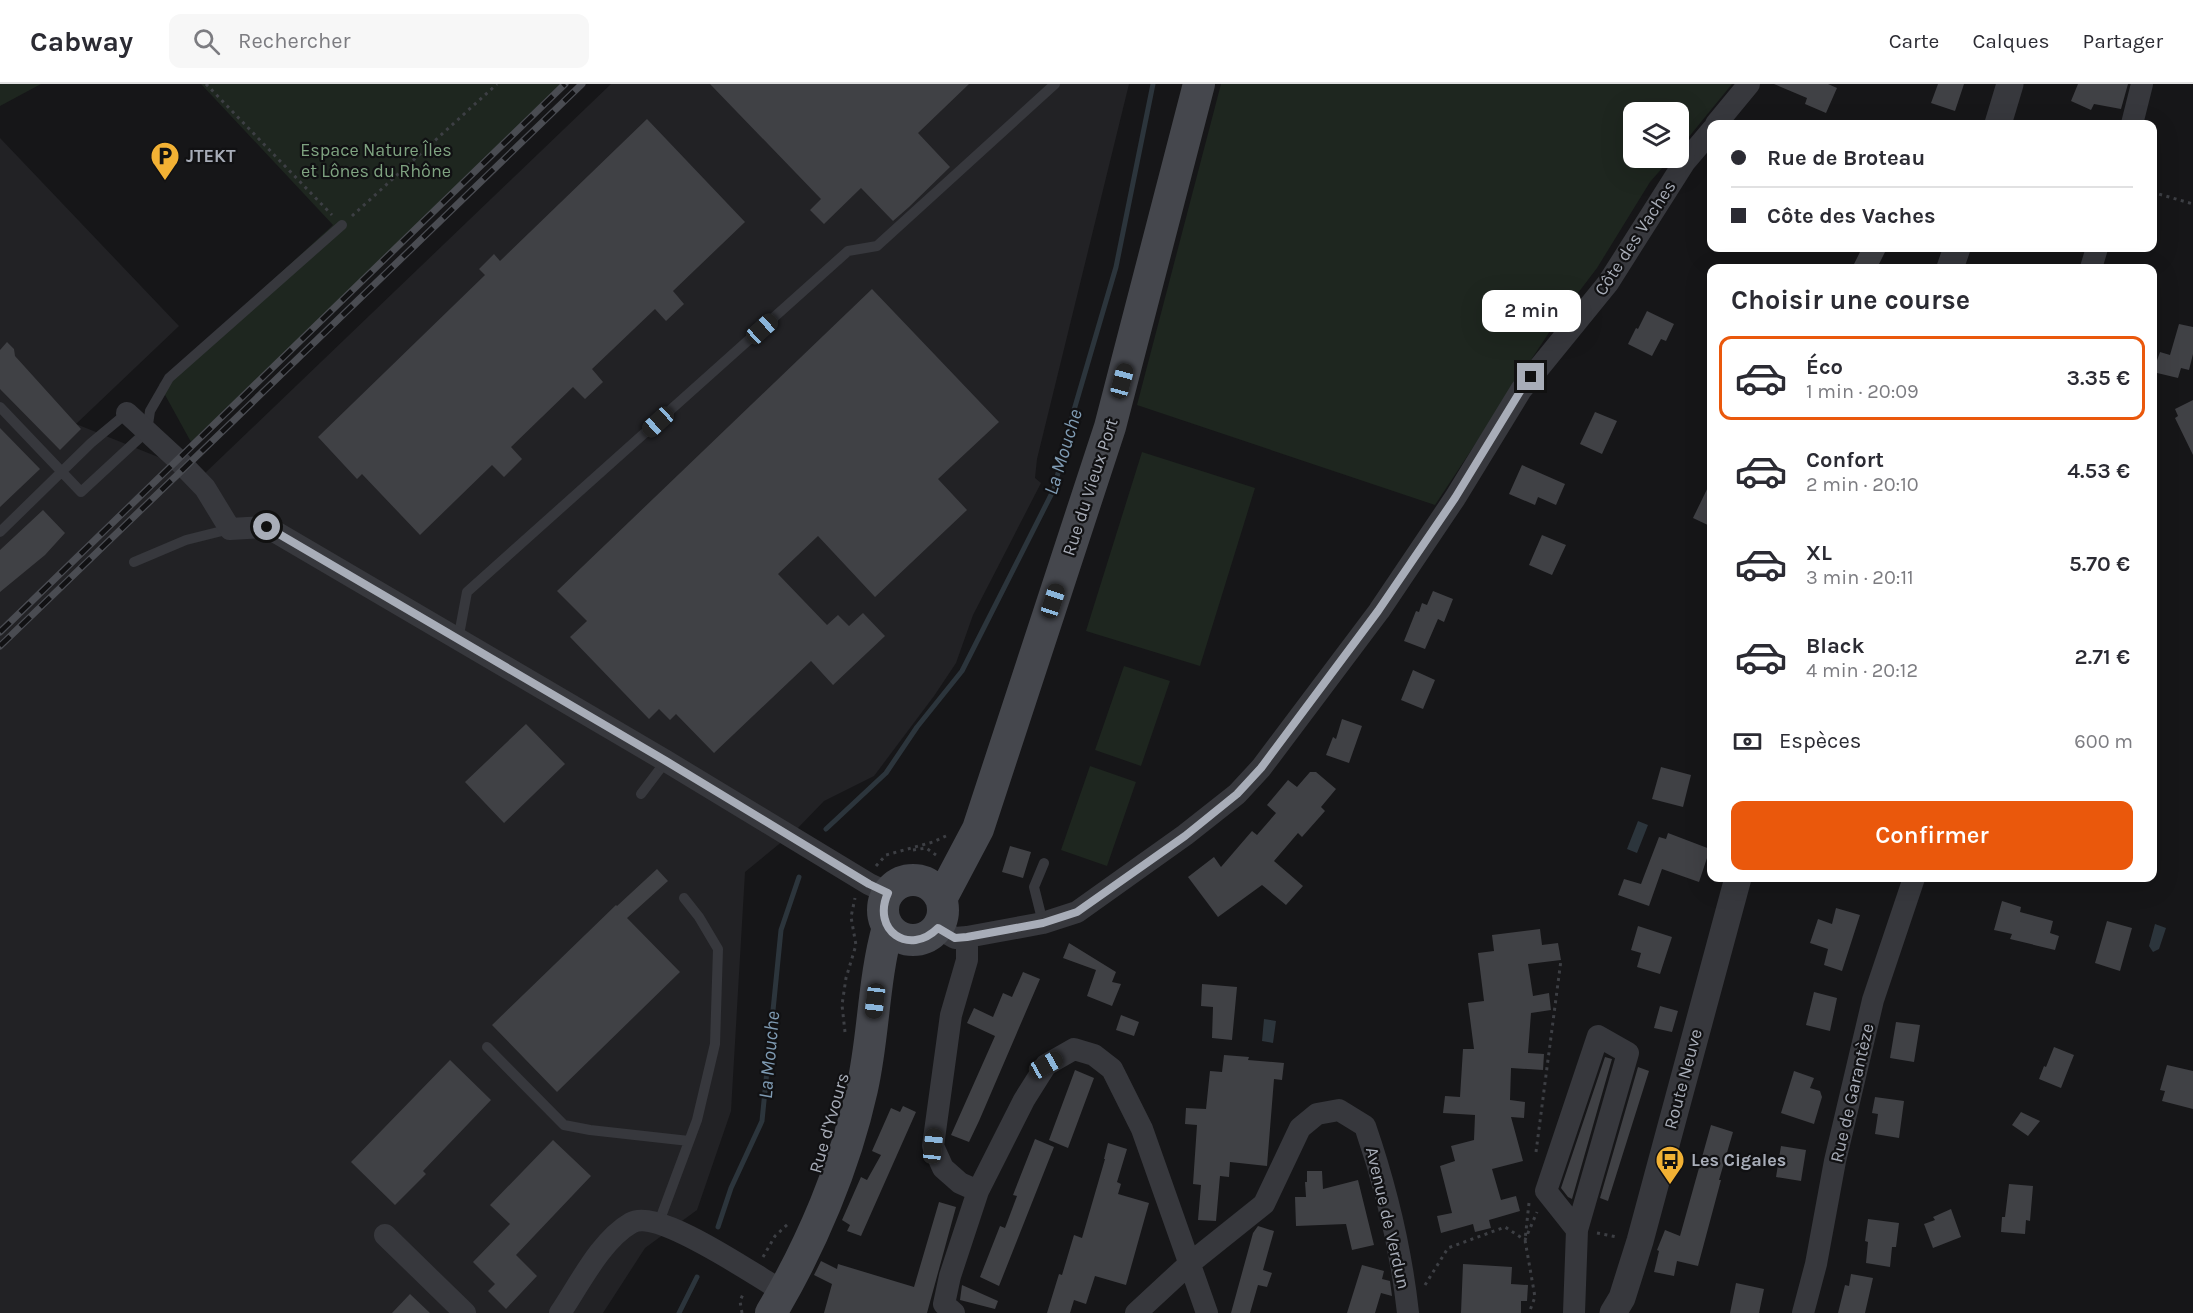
<!DOCTYPE html>
<html lang="fr">
<meta charset="utf-8">
<style>
:root{--surface:#fff;--page:#f7f7f7;--text:#2b2b33;--muted:#7c7c81;--line:#e1e1e2;--accent:#ea580c}
body{margin:0;font-family:Karla,sans-serif;background:var(--page);color:var(--text);height:100vh;display:flex;flex-direction:column;font-size:22px;white-space:nowrap}
*{box-sizing:border-box;margin:0}
p{font-size:20px;color:var(--muted)}
.icon{flex:none;width:33px;height:33px;fill:none;stroke:currentColor;stroke-width:2;stroke-linecap:round;stroke-linejoin:round}
.map{position:relative;flex:1;overflow:hidden}
.side{position:absolute;left:1707px;top:180px;width:450px;height:618px;display:flex;flex-direction:column;background:var(--surface);border-radius:12px;box-shadow:0 6px 24px #0002}
.side>*{flex:none}
.top-card{position:absolute;left:1707px;top:36px;width:450px;height:132px;border-radius:12px;box-shadow:0 6px 24px #0002;display:grid;align-content:center;height:132px;padding:0 24px;background:var(--surface)}
.fabs{position:absolute;left:1623px;top:18px;display:grid;gap:12px}
.fabs a{display:grid;place-items:center;width:66px;height:66px;border-radius:12px;background:var(--surface);box-shadow:0 6px 24px #0002;font-size:30px}
.end{position:absolute;width:27px;height:27px;margin:-14px;border:8px solid #a8adb8;background:#111;box-shadow:0 0 0 3px #111}
.from{border-radius:50%}
.bubble{position:absolute;height:42px;border-radius:12px;background:var(--surface);box-shadow:0 6px 24px #0002;font-size:20px;font-weight:600;line-height:42px;text-align:center}
.car{position:absolute;width:18px;height:36px;margin:-18px -9px;border-radius:8px;box-shadow:0 0 4px 2px #0007;background:linear-gradient(#222 24%,#8ab4d8 0 40%,#222 0 76%,#8ab4d8 0 86%,#222 0)}
.top-card b{display:flex;align-items:center;gap:21px;height:57px;font-size:22px}
.top-card b+b{border-top:2px solid var(--line)}
.top-card i{width:15px;height:15px;background:var(--text)}
ul{padding:0;list-style:none}
li{display:flex;align-items:center;gap:18px;height:84px;margin:0 12px 9px;padding:0 12px;border:3px solid transparent;border-radius:12px}
li div{flex:1}
li b{display:block;font-size:22px}
li em{font-style:normal;font-weight:600}
li.active{border-color:var(--accent)}
li>.icon{width:54px;height:54px;stroke-width:1.5}
h2{padding:0 24px;font-size:27px;line-height:72px}
.pay{display:flex;align-items:center;gap:15px;height:66px;padding:0 24px;font-size:22px}
.pay p{margin-inline-start:auto}
.cta{display:flex;gap:12px;margin-top:auto;padding:12px 24px}
.cta a{flex:1;height:69px;border-radius:12px;background:var(--accent);color:#fff;font-size:24px;font-weight:600;line-height:69px;text-align:center}
header{display:flex;align-items:center;gap:36px;box-sizing:border-box;height:84px;padding:0 30px;background:var(--surface);border-bottom:2px solid var(--line)}
header strong{font-size:28px}
nav{display:flex;gap:33px;margin-inline-start:auto;font-size:21px}
.search{width:420px;height:54px;background:var(--page);display:flex;align-items:center;gap:15px;box-sizing:border-box;padding:0 21px;border-radius:12px;color:var(--muted);font-size:22px}
.map>svg:first-child{display:block}
</style>
<header>
<strong>Cabway</strong>
<div class="search"><svg class="icon" aria-label="search" viewBox="0 0 24 24"><circle cx="10" cy="10" r="6"/><path d="M15 15l6 6"/></svg>Rechercher</div>
<nav><a>Carte</a><a>Calques</a><a>Partager</a></nav>
</header>
<div class="map">
<svg width="2193" height="1229" viewBox="0 0 2193 1229">
<rect width="100%" height="100%" fill="#161618"/>
<!-- built -->
<path fill="#222225" d="M 611,0 L 1129,0 L 1037,375 L 1035,394 L 1041,399 L 973,531 L 956,579 L 934,612 L 874,692 L 824,717 L 795,747 L 745,788 L 731,1027 L 697,1126 L 645,1164 L 603,1229 L 0,1229 L 0,54 L 179,242 L 76,340 L 203,391 Z"/>
<!-- green -->
<path fill="#1e261f" d="M 0,0 L 41,0 L 0,22 Z
M 201,0 L 565,0 L 191,358 L 159,300 L 333,141 Z
M 1221,0 L 1732,0 L 1679,65 L 1678,28 L 1634,28 L 1634,74 L 1671,74 L 1650,98 L 1597,184 L 1556,238 L 1435,421 L 1137,321 Z
M 1142,368 L 1255,404 L 1200,582 L 1086,547 Z
M 1124,582 L 1170,597 L 1141,682 L 1095,666 Z
M 1090,682 L 1136,698 L 1107,782 L 1061,766 Z"/>
<!-- water -->
<path fill="#2c353c" d="M 1638,737 L 1648,741 L 1637,769 L 1627,765 Z
M 2155,840 L 2166,844 L 2159,865 L 2153,868 L 2149,862 Z
M 1264,935 L 1276,937 L 1273,959 L 1262,957 Z"/>
<g fill="none" stroke-linecap="round" stroke-linejoin="round">
<!-- stream -->
<path stroke="#2c353c" stroke-width="5" d="M 826,745 L 886,689 L 917,643 L 962,587 L 1054,405 L 1074,326 L 1116,183 L 1153,0
M 718,1143 L 731,1104 L 762,1037 L 781,846 L 799,793
M 679,1229 L 697,1193"/>
</g>
<!-- building -->
<path fill="#404145" d="M 710,0 L 969,0 L 918,49 L 950,83 L 909,123 L 893,137 L 861,104 L 824,140 L 810,126 L 821,115 Z
M 1774,0 L 1828,0 L 1837,4 L 1826,29 L 1805,20 L 1807,14 Z
M 1938,0 L 1964,0 L 1955,27 L 1931,19 Z
M 2078,0 L 2128,0 L 2121,25 L 2094,20 L 2091,26 L 2071,17 Z
M 647,35 L 745,138 L 673,207 L 684,220 L 666,237 L 655,225 L 592,285 L 603,298 L 585,315 L 573,303 L 511,363 L 522,375 L 504,393 L 492,381 L 420,451 L 362,390 L 357,395 L 318,353 L 485,191 L 479,185 L 494,170 L 500,177 Z
M 1862,164 L 1887,164 L 1877,184 L 1852,184 Z
M 872,205 L 999,338 L 938,395 L 967,426 L 875,513 L 818,452 L 778,490 L 827,541 L 838,531 L 849,542 L 863,529 L 885,552 L 833,601 L 811,577 L 714,669 L 676,630 L 670,636 L 659,625 L 649,635 L 570,553 L 587,537 L 557,507 Z
M 1647,227 L 1674,240 L 1666,257 L 1661,255 L 1652,272 L 1628,260 L 1636,244 L 1638,245 Z
M 2179,240 L 2193,243 L 2193,270 L 2189,286 L 2181,284 L 2178,294 L 2153,288 L 2160,268 L 2170,271 Z
M 7,258 L 14,265 L 15,272 L 81,345 L 60,366 L 0,305 L 0,266 Z
M 2193,316 L 2193,371 L 2175,334 L 2178,332 L 2175,325 Z
M 1595,328 L 1617,337 L 1602,370 L 1580,360 Z
M 0,344 L 40,385 L 0,423 Z
M 1522,381 L 1565,400 L 1556,421 L 1538,413 L 1535,421 L 1509,410 Z
M 1712,395 L 1712,443 L 1693,434 Z
M 43,426 L 65,449 L 45,471 L 0,508 L 0,466 Z
M 1542,451 L 1566,461 L 1552,491 L 1529,481 Z
M 1433,507 L 1453,515 L 1444,538 L 1438,535 L 1425,565 L 1404,557 L 1416,527 L 1419,528 L 1422,519 L 1427,521 Z
M 1413,586 L 1435,596 L 1423,625 L 1401,616 Z
M 1342,635 L 1362,642 L 1349,679 L 1326,671 L 1333,653 L 1336,655 Z
M 526,640 L 565,680 L 504,739 L 465,698 Z
M 1661,683 L 1691,691 L 1683,723 L 1652,715 Z
M 1310,688 L 1316,688 L 1336,705 L 1321,723 L 1325,727 L 1302,753 L 1298,749 L 1274,777 L 1303,802 L 1286,821 L 1262,801 L 1218,833 L 1188,793 L 1214,773 L 1221,783 L 1252,747 L 1257,751 L 1276,729 L 1267,721 L 1288,696 L 1297,703 Z
M 1668,749 L 1710,765 L 1699,798 L 1662,785 L 1649,822 L 1618,811 L 1624,795 L 1641,800 L 1659,753 L 1666,755 Z
M 1010,762 L 1031,768 L 1023,794 L 1002,788 Z
M 657,785 L 668,797 L 627,834 L 680,888 L 557,1008 L 492,941 L 616,821 L 617,822 Z
M 2002,817 L 2021,823 L 2020,828 L 2053,837 L 2050,849 L 2059,852 L 2055,866 L 2010,855 L 2012,850 L 1994,846 Z
M 1836,824 L 1860,831 L 1842,887 L 1824,881 L 1828,865 L 1810,859 L 1818,835 L 1832,840 Z
M 2107,837 L 2132,844 L 2120,887 L 2095,879 Z
M 1638,842 L 1672,853 L 1660,890 L 1637,883 L 1641,869 L 1631,866 Z
M 1540,845 L 1542,861 L 1558,859 L 1561,876 L 1528,880 L 1533,912 L 1549,909 L 1551,926 L 1531,929 L 1528,969 L 1544,970 L 1543,986 L 1511,984 L 1510,1016 L 1525,1018 L 1524,1034 L 1511,1033 L 1523,1077 L 1492,1085 L 1501,1116 L 1516,1112 L 1520,1127 L 1489,1136 L 1491,1144 L 1475,1148 L 1473,1140 L 1441,1149 L 1437,1132 L 1452,1129 L 1440,1082 L 1455,1077 L 1451,1062 L 1474,1056 L 1475,1031 L 1443,1029 L 1445,1012 L 1460,1013 L 1463,965 L 1474,965 L 1468,919 L 1484,917 L 1478,869 L 1494,867 L 1492,851 Z
M 1069,859 L 1116,888 L 1112,898 L 1121,900 L 1112,922 L 1087,912 L 1096,886 L 1063,874 Z
M 1023,888 L 1040,895 L 979,1037 L 969,1058 L 951,1051 L 995,952 L 967,939 L 974,924 L 993,933 L 1003,909 L 1012,913 Z
M 1202,900 L 1237,903 L 1232,956 L 1212,954 L 1213,923 L 1201,922 Z
M 1814,908 L 1837,914 L 1830,947 L 1806,941 Z
M 1660,922 L 1678,927 L 1672,948 L 1654,944 Z
M 1121,931 L 1139,938 L 1134,952 L 1116,946 Z
M 1896,938 L 1920,941 L 1914,978 L 1890,974 Z
M 2054,963 L 2074,971 L 2061,1004 L 2039,995 L 2044,982 L 2046,983 Z
M 1224,971 L 1249,973 L 1248,976 L 1284,979 L 1282,996 L 1274,995 L 1267,1082 L 1230,1078 L 1229,1093 L 1220,1092 L 1216,1137 L 1198,1136 L 1201,1101 L 1193,1100 L 1197,1041 L 1185,1040 L 1186,1024 L 1206,1025 L 1210,987 L 1222,988 Z
M 1605,973 L 1612,975 L 1572,1115 L 1568,1113 L 1561,1104 Z
M 450,976 L 491,1016 L 423,1087 L 426,1090 L 395,1121 L 351,1078 Z
M 2167,981 L 2193,987 L 2193,1025 L 2162,1017 L 2165,1007 L 2160,1006 Z
M 1638,983 L 1649,987 L 1608,1117 L 1600,1114 Z
M 1075,986 L 1094,994 L 1068,1064 L 1049,1056 Z
M 1794,987 L 1814,994 L 1810,1004 L 1820,1007 L 1822,1013 L 1814,1040 L 1781,1029 Z
M 1875,1013 L 1904,1017 L 1899,1054 L 1875,1050 L 1878,1030 L 1872,1029 Z
M 903,1022 L 916,1028 L 861,1152 L 847,1147 L 850,1141 L 842,1136 L 861,1093 L 867,1096 L 881,1071 L 872,1067 L 891,1024 L 900,1028 Z
M 2021,1028 L 2040,1037 L 2028,1052 L 2012,1041 Z
M 1711,1041 L 1733,1048 L 1719,1096 L 1721,1096 L 1698,1182 L 1677,1177 L 1674,1192 L 1654,1188 L 1659,1167 L 1657,1166 L 1665,1146 L 1680,1152 Z
M 1035,1055 L 1054,1063 L 999,1202 L 980,1193 L 1000,1142 L 1005,1144 L 1017,1112 L 1013,1111 Z
M 553,1056 L 591,1092 L 516,1171 L 537,1192 L 506,1225 L 488,1207 L 495,1200 L 473,1178 L 510,1140 L 490,1121 Z
M 1108,1059 L 1127,1065 L 1117,1098 L 1121,1100 L 1118,1110 L 1149,1119 L 1126,1201 L 1095,1192 L 1086,1220 L 1074,1216 L 1070,1229 L 1047,1229 L 1059,1190 L 1062,1191 L 1074,1151 L 1082,1154 L 1105,1075 L 1104,1075 Z
M 1781,1062 L 1806,1066 L 1801,1097 L 1776,1093 Z
M 1307,1087 L 1322,1087 L 1323,1105 L 1358,1096 L 1374,1161 L 1352,1166 L 1346,1140 L 1296,1142 L 1295,1113 L 1306,1113 L 1305,1098 L 1307,1098 Z
M 2009,1100 L 2033,1102 L 2030,1137 L 2026,1136 L 2025,1150 L 2001,1148 L 2002,1133 L 2005,1133 Z
M 939,1118 L 956,1123 L 927,1229 L 824,1229 L 832,1200 L 814,1191 L 821,1177 L 837,1185 L 838,1180 L 914,1203 Z
M 1951,1125 L 1961,1153 L 1933,1164 L 1924,1140 L 1935,1136 L 1933,1133 Z
M 1868,1135 L 1899,1139 L 1896,1163 L 1892,1163 L 1890,1183 L 1866,1179 L 1868,1158 L 1865,1157 Z
M 1258,1142 L 1274,1147 L 1263,1186 L 1272,1189 L 1267,1203 L 1258,1201 L 1250,1229 L 1231,1229 L 1253,1149 Z
M 1463,1180 L 1512,1183 L 1511,1200 L 1528,1201 L 1527,1217 L 1521,1217 L 1521,1229 L 1461,1229 Z
M 1362,1181 L 1384,1187 L 1382,1195 L 1390,1197 L 1392,1212 L 1381,1209 L 1375,1229 L 1347,1229 Z
M 1851,1190 L 1873,1194 L 1865,1229 L 1838,1229 L 1845,1201 L 1849,1202 Z
M 1736,1199 L 1764,1205 L 1759,1229 L 1730,1229 Z
M 962,1201 L 998,1217 L 995,1225 L 960,1216 Z
M 410,1210 L 430,1229 L 392,1229 Z"/>
<g fill="none" stroke-linecap="round" stroke-linejoin="round">
<!-- path -->
<path stroke="#3d3f44" stroke-width="3" stroke-dasharray="3 4.5" stroke-linecap="butt" d="M 206,0 L 332,131
M 2152,108 L 2193,120
M 352,132 L 497,0
M 913,766 L 926,764 L 936,771
M 876,782 L 886,771 L 933,758 L 946,752
M 845,948 L 842,921 L 846,894 L 856,861 L 851,833 L 855,814
M 1536,1068 L 1561,876
M 1529,1119 L 1525,1156 L 1535,1213 L 1529,1229
M 1597,1149 L 1617,1153
M 763,1173 L 775,1152 L 788,1140
M 1425,1201 L 1448,1164 L 1505,1143 L 1525,1156 L 1537,1128
M 742,1229 L 740,1217 L 744,1208"/>
<!-- service -->
<path stroke="#37383d" stroke-width="10" d="M 0,323 L 81,408 L 147,347 L 150,327 L 169,294 L 342,141
M 0,448 L 91,359 L 127,329
M 134,478 L 186,456 L 230,445
M 458,556 L 467,508 L 848,167 L 877,162 L 1055,0
M 641,710 L 666,677
M 1043,839 L 1034,803 L 1044,779
M 487,963 L 564,1041 L 590,1046 L 689,1057
M 659,1138 L 697,1036 L 715,960 L 718,865 L 699,833 L 684,814"/>
<!-- minor -->
<path stroke="#37383d" stroke-width="22" d="M 1716,40 L 1749,0
M 2132,40 L 2142,0
M 2091,184 L 2097,164
M 127,329 L 178,376 L 205,404 L 230,445 L 267,443 L 666,677 L 869,800 L 888,809
M 937,844 L 955,854 L 967,853 L 1043,839 L 1077,828 L 1185,751 L 1237,710 L 1261,684 L 1379,527 L 1455,414 L 1521,306 L 1608,199 L 1684,79 L 1712,46
M 967,853 L 967,876 L 951,931 L 933,1062 L 943,1084 L 960,1099 L 978,1107 L 1024,1016 L 1046,981 L 1074,965 L 1094,971 L 1112,985 L 1142,1045 L 1207,1229
M 385,1151 L 465,1229
M 560,1229 C 579,1201 601,1156 631,1139 C 658,1123 757,1193 784,1208
M 954,1229 L 944,1220 L 950,1192 L 978,1107
M 1136,1229 L 1189,1180 L 1264,1120 L 1300,1044 L 1317,1030 L 1339,1026 L 1365,1042 C 1386,1103 1401,1165 1408,1229
M 1574,1229 L 1577,1146 L 1628,969 L 1598,952 L 1546,1107 L 1577,1146
M 1803,1229 L 1816,1180 L 1835,1077 L 1873,916 L 1914,794"/>
<!-- tertiary -->
<path stroke="#37383d" stroke-width="27" d="M 1998,40 L 2010,0
M 1950,184 L 1957,164
M 1613,1229 L 1622,1214 L 1640,1157 L 1738,794"/>
<!-- secondary -->
<path stroke="#45474d" stroke-width="32" d="M883 826a30 30 0 1 1 60 0a30 30 0 1 1-60 0Z
M 941,815 L 978,745 L 1110,343 L 1199,0
M 771,1229 C 811,1162 845,1082 862,1005 C 874,952 873,896 888,843"/>
<!-- rail casing -->
<g stroke="#4a4c52" stroke-width="7">
<path id="rail" d="M 0,548 L 565,0
M 0,562 L 582,0"/>
</g>
<!-- rail -->
<use href="#rail" stroke="#111113" stroke-width="4.5" stroke-dasharray="14" stroke-linecap="butt"/>
</g>
<g fill="none" stroke-linecap="round" stroke-linejoin="round">
<!-- route -->
<path stroke="#a8adb8" stroke-width="8" d="M 267,443 L 666,677 L 869,800 L 888,809 C 871,846 909,873 938,844 L 955,854 L 967,853 L 1043,839 L 1077,828 L 1185,752 L 1237,710 L 1261,684 L 1378,527 L 1455,414 L 1521,306 L 1531,293"/>
</g>
<!-- icons -->
<defs>
<g id="parking-pin" transform="scale(1.5)"><path d="M0 17L-7.5 6A9.5 9.5 0 1 1 7.5 6Z" fill="#f2b134" stroke="#111113"/><path d="M-3.5-5.5H1a3.5 3.5 0 0 1 0 7H-1V5.5H-3.5ZM-1-3.4V-.6H.8a1.4 1.4 0 0 0 0-2.8Z" fill="#111"/></g>
<g id="bus-pin" transform="scale(1.5)"><path d="M0 17L-7.5 6A9.5 9.5 0 1 1 7.5 6Z" fill="#f2b134" stroke="#111113"/><path d="M-5-6H5V4H4V6H2V4H-2V6H-4V4H-5ZM-3.5-4V0h7V-4ZM-3.5 1.2v1.5H-2V1.2ZM2 1.2v1.5H3.5V1.2Z" fill="#111"/></g>
</defs>
<g fill-rule="evenodd">
<use href="#parking-pin" x="165" y="72"/>
<use href="#bus-pin" x="1670" y="1076"/>
</g>
<g text-anchor="middle" dominant-baseline="central" stroke-width="4.5" stroke-linejoin="round" paint-order="stroke">
<!-- park labels -->
<g font-size="18" fill="#7fa381" stroke="#111113">
<text x="376" y="66">Espace Nature Îles<tspan x="376" dy="21">et Lônes du Rhône</tspan></text>
</g>
<!-- poi labels -->
<g font-size="18" font-weight="bold" fill="#a8adb8" stroke="#111113" text-anchor="start">
<text x="186" y="72">JTEKT</text>
<text x="1691" y="1076">Les Cigales</text>
</g>
<!-- street labels -->
<g font-size="18" fill="#a8adb8" stroke="#111113">
<text transform="translate(1635 154) rotate(-57)">Côte des Vaches</text>
<text transform="translate(1090 403) rotate(-72)">Rue du Vieux Port</text>
<text transform="translate(1683 995) rotate(-75)">Route Neuve</text>
<text transform="translate(1852 1009) rotate(-77)">Rue de Garantèze</text>
<text transform="translate(829 1039) rotate(-74)">Rue d'Yvours</text>
<text transform="translate(1388 1134) rotate(77)">Avenue de Verdun</text>
</g>
<!-- water labels -->
<g font-size="20" font-style="italic" fill="#7f9bb3" stroke="#111113">
<text transform="translate(1063 368) rotate(-73)">La Mouche</text>
<text transform="translate(769 971) rotate(-85)">La Mouche</text>
</g>
</g>
</svg>
<div class="fabs">
<a><svg class="icon" aria-label="layers" viewBox="0 0 24 24"><path d="M12 4l9 5-9 5-9-5zM3 14l9 5 9-5"/></svg></a>
</div>
<i class="end from" style="left:267px;top:443px"></i>
<i class="end" style="left:1531px;top:293px"></i>
<div class="bubble" style="left:1482px;top:206px;width:99px">2 min</div>
<i class="car" style="left:762px;top:245px;rotate:48deg"></i>
<i class="car" style="left:1122px;top:297px;rotate:15deg"></i>
<i class="car" style="left:658px;top:338px;rotate:228deg"></i>
<i class="car" style="left:1053px;top:517px;rotate:18deg"></i>
<i class="car" style="left:875px;top:917px;rotate:187deg"></i>
<i class="car" style="left:1046px;top:981px;rotate:61deg"></i>
<i class="car" style="left:933px;top:1062px;rotate:6deg"></i>
<div class="top-card">
<b><i class="from"></i>Rue de Broteau</b>
<b><i></i>Côte des Vaches</b>
</div>
<section class="side">
<h2>Choisir une course</h2>
<ul>
<li class="active"><svg class="icon" aria-label="car" viewBox="0 0 24 24"><path d="M5 17H2v-5l4-1 3-4h7l3 4 3 1v5h-3M9 17h6M6 11h13"/><circle cx="7" cy="17" r="2"/><circle cx="17" cy="17" r="2"/></svg><div><b>Éco</b><p>1 min · 20:09</p></div><em>3.35 €</em></li>
<li><svg class="icon" aria-label="car" viewBox="0 0 24 24"><path d="M5 17H2v-5l4-1 3-4h7l3 4 3 1v5h-3M9 17h6M6 11h13"/><circle cx="7" cy="17" r="2"/><circle cx="17" cy="17" r="2"/></svg><div><b>Confort</b><p>2 min · 20:10</p></div><em>4.53 €</em></li>
<li><svg class="icon" aria-label="car" viewBox="0 0 24 24"><path d="M5 17H2v-5l4-1 3-4h7l3 4 3 1v5h-3M9 17h6M6 11h13"/><circle cx="7" cy="17" r="2"/><circle cx="17" cy="17" r="2"/></svg><div><b>XL</b><p>3 min · 20:11</p></div><em>5.70 €</em></li>
<li><svg class="icon" aria-label="car" viewBox="0 0 24 24"><path d="M5 17H2v-5l4-1 3-4h7l3 4 3 1v5h-3M9 17h6M6 11h13"/><circle cx="7" cy="17" r="2"/><circle cx="17" cy="17" r="2"/></svg><div><b>Black</b><p>4 min · 20:12</p></div><em>2.71 €</em></li>
</ul>
<div class="pay"><svg class="icon" aria-label="cash" viewBox="0 0 24 24"><path d="M3 7h18v10H3z"/><circle cx="12" cy="12" r="2"/></svg>Espèces<p>600 m</p></div>
<div class="cta"><a>Confirmer</a></div>
</section>
</div>
